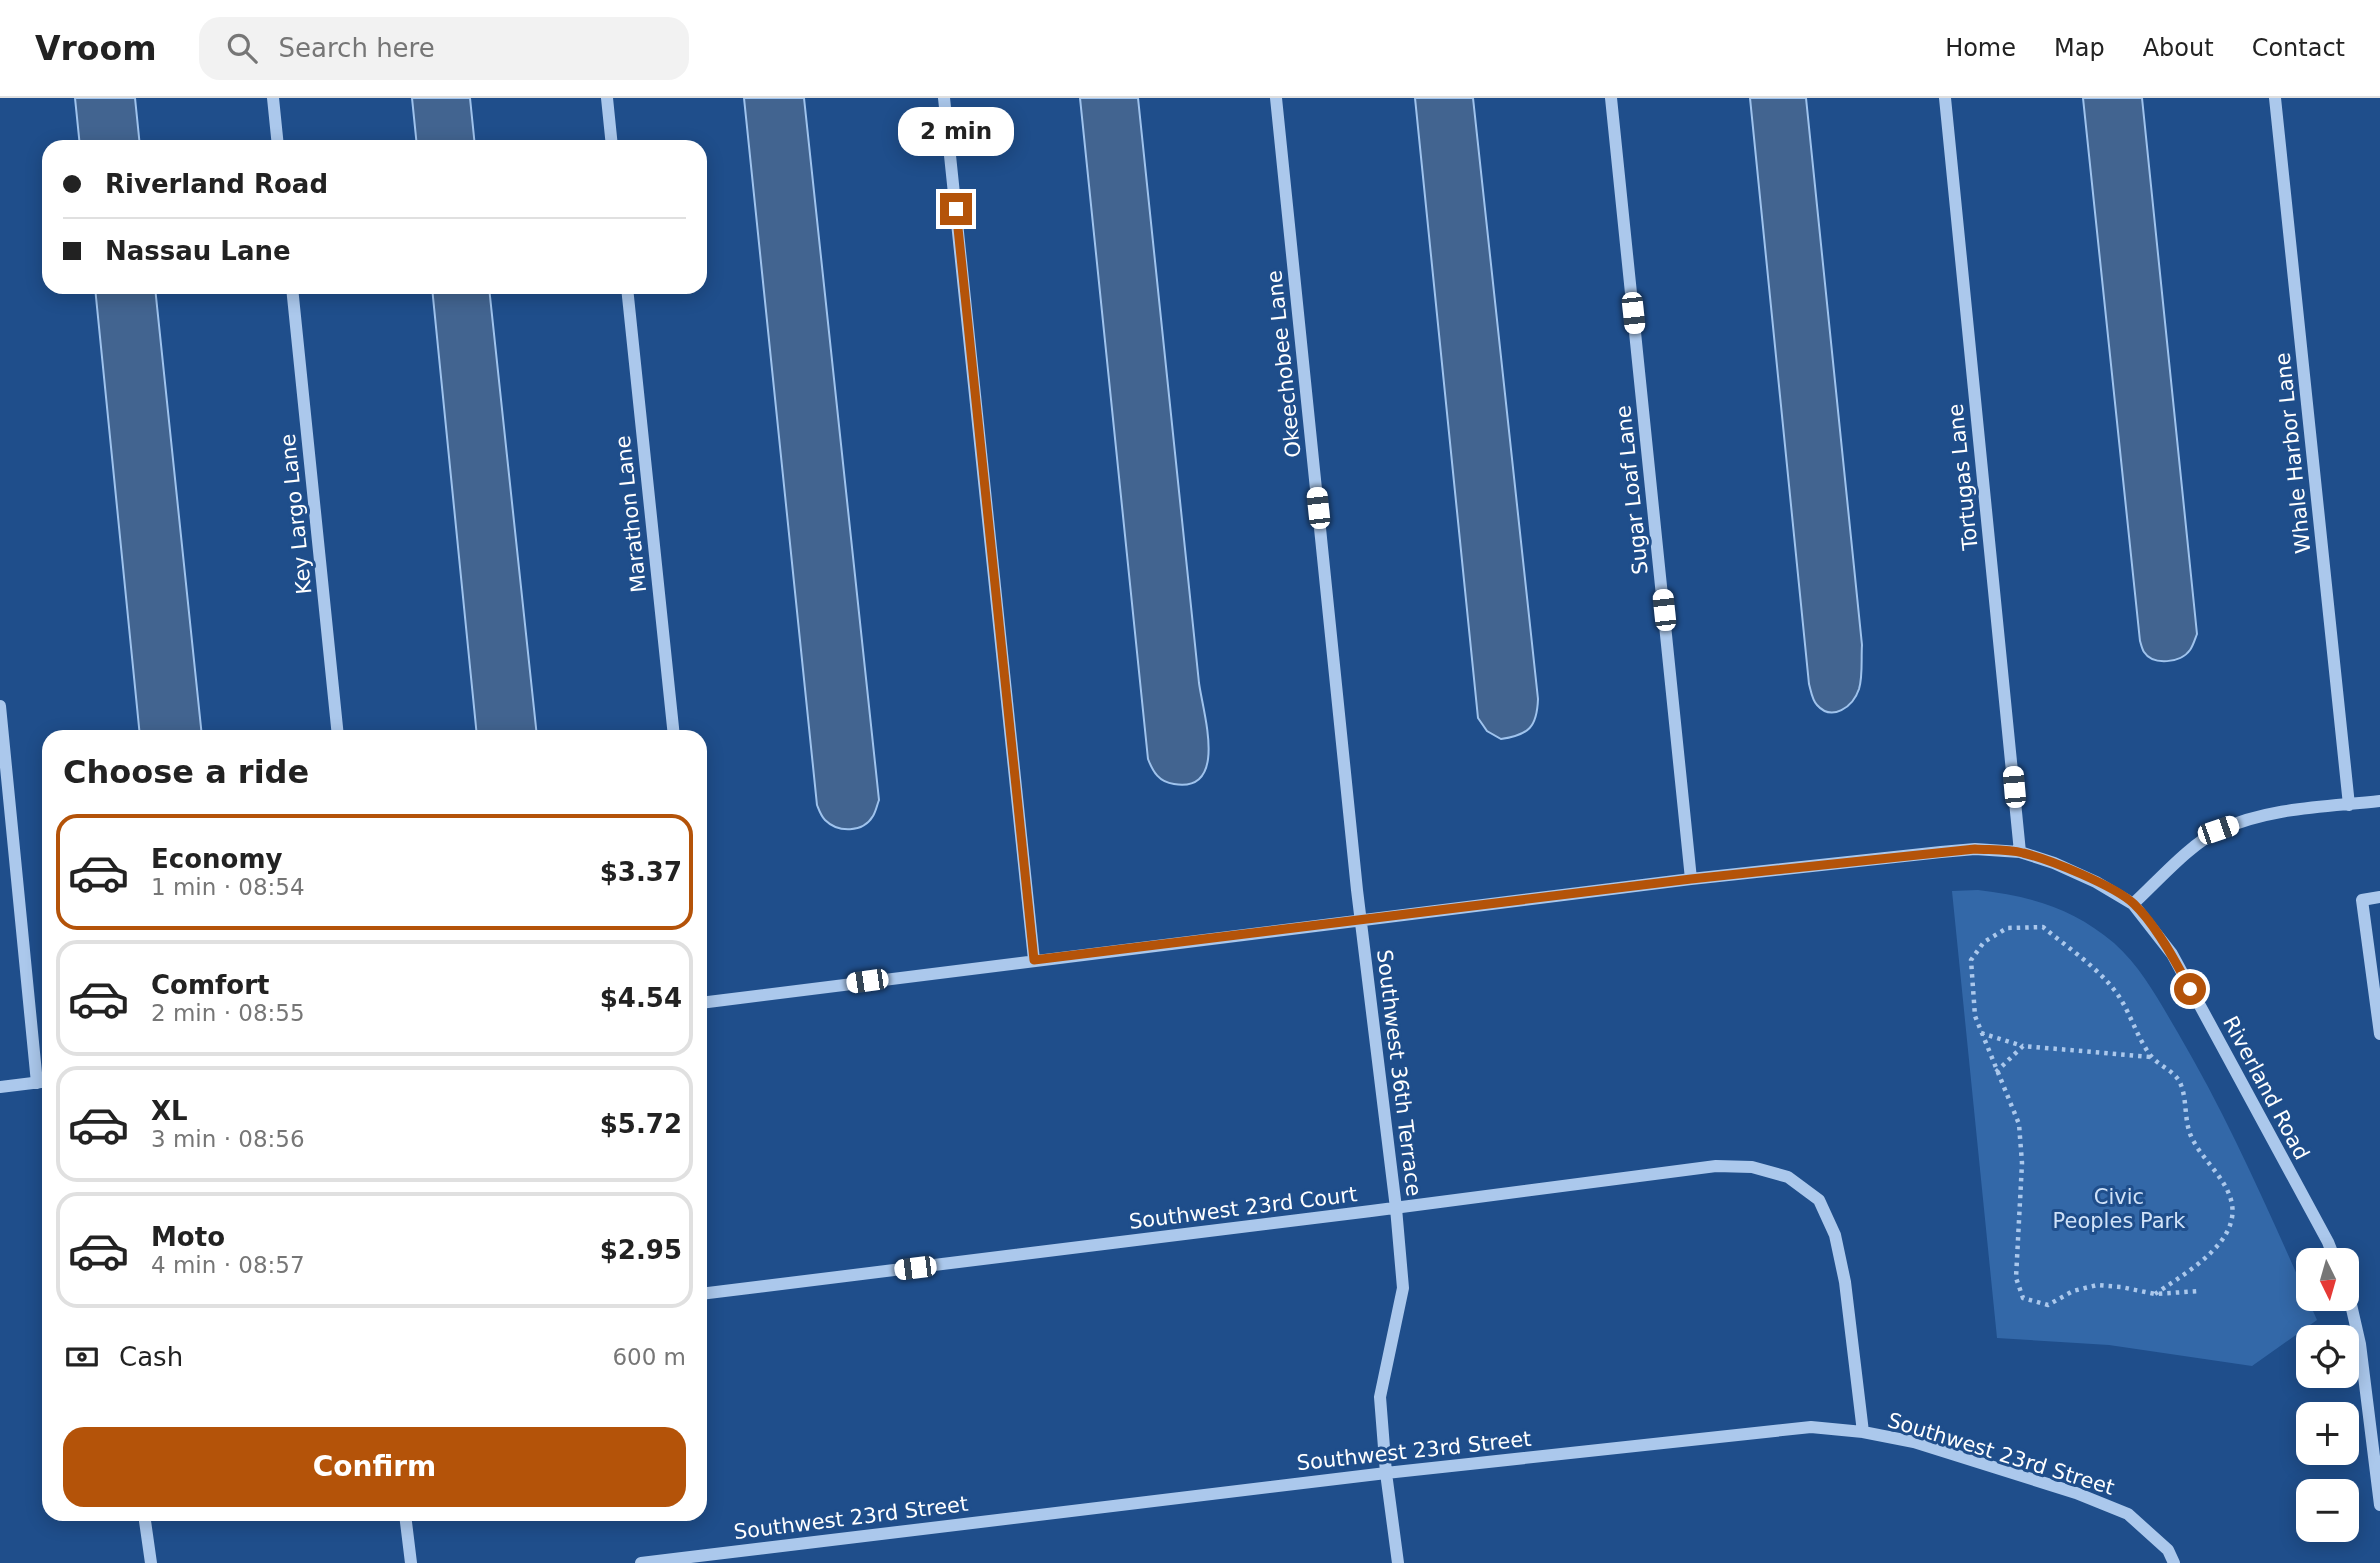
<!DOCTYPE html>
<meta charset="utf-8">
<style>
:root{--surface:#fff;--page:#f2f2f2;--text:#222;--muted:#767676;--line:#e0e0e0;--accent:#b45309}
body{margin:0;font-family:"DejaVu Sans",sans-serif;background:var(--page);color:var(--text);height:100vh;display:flex;flex-direction:column;font-size:26px;white-space:nowrap}
*{box-sizing:border-box;margin:0}
p{font-size:23px;color:var(--muted)}
.icon{flex:none;width:38px;height:38px;fill:none;stroke:currentColor;stroke-width:2;stroke-linecap:round;stroke-linejoin:round}
.map{position:relative;flex:1;overflow:hidden}
.panel{position:absolute;left:42px;top:632px;width:665px;height:791px;display:flex;flex-direction:column;background:var(--surface);border-radius:21px;box-shadow:0 4px 18px #0003}
.panel>*{flex:none}
.hud{position:absolute;left:42px;top:42px;width:665px;height:154px;border-radius:21px;box-shadow:0 4px 18px #0003;display:grid;align-content:center;height:154px;padding:0 21px;background:var(--surface)}
.needle{width:46px;rotate:175deg}
.controls{position:absolute;left:2296px;top:1150px;display:grid;gap:14px}
.controls a{display:grid;place-items:center;width:63px;height:63px;border-radius:14px;background:var(--surface);box-shadow:0 4px 18px #0003;font-size:35px}
.end{position:absolute;width:32px;height:32px;margin:-16px;border:9px solid #b45309;background:#fff;box-shadow:0 0 0 4px #fff}
.from{border-radius:50%}
.bubble{position:absolute;height:49px;border-radius:21px;background:var(--surface);box-shadow:0 4px 18px #0003;font-size:23px;font-weight:700;line-height:49px;text-align:center}
.car{position:absolute;width:21px;height:42px;margin:-21px -10px;border-radius:9px;box-shadow:0 0 5px 2px #0007;background:linear-gradient(#fff 24%,#345 0 40%,#fff 0 76%,#345 0 86%,#fff 0)}
.hud b{display:flex;align-items:center;gap:24px;height:66px;font-size:26px}
.hud b+b{border-top:2px solid var(--line)}
.hud i{width:18px;height:18px;background:var(--text)}
ul{padding:0;list-style:none}
li{display:flex;align-items:center;gap:21px;height:116px;margin:0 14px 10px;padding:0 7px;border:4px solid var(--line);border-radius:21px}
li div{flex:1}
li b{display:block;font-size:26px}
li em{font-style:normal;font-weight:700}
li.current{border-color:var(--accent)}
li>.icon{width:63px;height:63px;stroke-width:1.5}
h2{padding:0 21px;font-size:32px;line-height:84px}
.pay{display:flex;align-items:center;gap:18px;height:77px;padding:0 21px;font-size:26px}
.pay p{margin-inline-start:auto}
.primary-button{display:flex;gap:14px;margin-top:auto;padding:14px 21px}
.primary-button a{flex:1;height:80px;border-radius:21px;background:var(--accent);color:#fff;font-size:28px;font-weight:700;line-height:80px;text-align:center}
header{display:flex;align-items:center;gap:42px;box-sizing:border-box;height:98px;padding:0 35px;background:var(--surface);border-bottom:2px solid var(--line)}
header strong{font-size:33px}
nav{display:flex;gap:38px;margin-inline-start:auto;font-size:24px}
.search{width:490px;height:63px;background:var(--page);display:flex;align-items:center;gap:18px;box-sizing:border-box;padding:0 24px;border-radius:21px;color:var(--muted);font-size:26px}
.map>svg:first-child{display:block}
</style>
<header>
<strong>Vroom</strong>
<div class="search"><svg class="icon" aria-label="search" viewBox="0 0 24 24"><circle cx="10" cy="10" r="6"/><path d="M15 15l6 6"/></svg>Search here</div>
<nav><a>Home</a><a>Map</a><a>About</a><a>Contact</a></nav>
</header>
<div class="map">
<svg width="2380" height="1465" viewBox="0 0 2380 1465">
<rect width="100%" height="100%" fill="#1f4e8b"/>
<!-- green -->
<path fill="#3368a8" d="M 1978,792 C 2030,798 2073,810 2114,845 C 2142,870 2159,903 2178,935 C 2232,1027 2274,1125 2317,1222 L 2252,1268 L 2109,1247 L 1997,1240 L 1952,793 Z"/>
<!-- water -->
<path fill="#426490" stroke="#9fc3ed" stroke-width="2" d="M 75,0 L 135,0 L 140,49 L 80,49 Z
M 412,0 L 470,0 L 475,49 L 417,49 Z
M 744,0 L 804,0 L 879,702 C 877,707 876,713 873,718 C 863,735 838,735 825,722 C 821,718 819,712 817,707 Z
M 1080,0 L 1138,0 L 1199,585 C 1203,615 1229,695 1174,686 C 1159,684 1153,674 1148,661 Z
M 1415,0 L 1473,0 L 1538,601 C 1537,629 1529,637 1501,641 L 1487,633 L 1478,620 Z
M 1750,0 L 1806,0 L 1862,547 C 1861,561 1863,578 1859,591 C 1853,609 1832,624 1817,607 C 1812,602 1811,593 1809,586 Z
M 2083,0 L 2142,0 L 2197,536 C 2195,541 2193,548 2190,552 C 2181,565 2153,568 2144,554 C 2142,551 2141,546 2140,543 Z
M 95,189 L 155,189 L 202,639 L 140,639 Z
M 432,189 L 489,189 L 537,639 L 477,639 Z"/>
<g fill="none" stroke-linecap="round" stroke-linejoin="round">
<!-- path -->
<path stroke="#abc8ec" stroke-width="4.5" stroke-dasharray="3.5 5" stroke-linecap="butt" d="M 1981,935 L 2023,948
M 1996,974 L 2023,948 L 2151,959
M 2155,1196 C 2180,1179 2223,1154 2231,1124 C 2240,1092 2207,1068 2194,1044 C 2183,1026 2188,1005 2181,987 C 2176,973 2160,969 2151,958 C 2137,940 2131,916 2118,897 C 2099,870 2068,850 2043,829 L 2007,830 L 1984,844 L 1971,862 L 1975,918 L 2019,1026 L 2022,1065 L 2016,1180 L 2023,1200 L 2048,1207 L 2073,1193 L 2097,1187 L 2121,1189 L 2155,1196 L 2200,1193"/>
<!-- minor -->
<path stroke="#abc8ec" stroke-width="12" d="M 273,0 L 278,49
M 607,0 L 612,49
M 944,0 L 1034,862
M 1276,0 L 1357,792 L 1396,1110 L 1403,1190 L 1380,1299 L 1386,1375 L 1398,1465
M 1611,0 L 1691,781
M 1945,0 L 2020,754
M 2275,0 L 2349,707
M 292,189 L 338,639
M 627,189 L 674,639
M 0,608 L 37,985
M 2380,799 L 2362,802 L 2380,936
M 2133,806 C 2157,784 2191,745 2220,732 C 2270,709 2327,709 2380,703
M 700,905 L 1691,781 L 1941,754 L 1975,751 L 2020,754 L 2054,765 L 2096,784 L 2133,806 L 2172,856 L 2328,1144 L 2335,1162
M 0,989 L 49,983
M 2347,1189 L 2360,1246 L 2380,1407
M 700,1196 L 1371,1113 L 1716,1068 L 1752,1069 L 1788,1079 L 1819,1102 L 1835,1137 L 1845,1184 L 1863,1334
M 144,1416 L 151,1465
M 405,1416 L 411,1465
M 641,1465 L 1386,1375 L 1811,1329 L 1863,1334 L 1914,1344 L 2076,1395 L 2128,1416 L 2168,1452 L 2174,1465"/>
</g>
<g fill="none" stroke-linecap="round" stroke-linejoin="round">
<!-- route -->
<path stroke="#b45309" stroke-width="9" d="M 956,111 L 1034,862 L 1691,781 L 1975,751 C 1990,752 2008,751 2023,755 C 2049,761 2115,788 2134,806 C 2156,827 2176,864 2190,891"/>
</g>
<g text-anchor="middle" dominant-baseline="central" stroke-width="6" stroke-linejoin="round" paint-order="stroke">
<!-- street labels -->
<g font-size="21" fill="#fff" stroke="#1f4e8b">
<text transform="translate(1284 266) rotate(-96)">Okeechobee Lane</text>
<text transform="translate(2293 355) rotate(-96)">Whale Harbor Lane</text>
<text transform="translate(1963 379) rotate(-96)">Tortugas Lane</text>
<text transform="translate(1632 392) rotate(-96)">Sugar Loaf Lane</text>
<text transform="translate(296 416) rotate(-96)">Key Largo Lane</text>
<text transform="translate(631 416) rotate(-96)">Marathon Lane</text>
<text transform="translate(1399 975) rotate(83)">Southwest 36th Terrace</text>
<text transform="translate(2266 990) rotate(62)">Riverland Road</text>
<text transform="translate(1243 1110) rotate(-7)">Southwest 23rd Court</text>
<text transform="translate(1414 1353) rotate(-6)">Southwest 23rd Street</text>
<text transform="translate(2001 1356) rotate(17)">Southwest 23rd Street</text>
<text transform="translate(851 1420) rotate(-7)">Southwest 23rd Street</text>
</g>
<!-- park labels -->
<g font-size="21" fill="#d0e2f8" stroke="#1f4e8b">
<text x="2119" y="1099">Civic<tspan x="2119" dy="24">Peoples Park</tspan></text>
</g>
</g>
</svg>
<div class="controls">
<a><svg class="needle" viewBox="-14 -14 28 28"><path d="M0-13l5 13h-10z" fill="#e53935"/><path d="M0 13l5-13h-10z" fill="#767676"/></svg></a>
<a><svg class="icon" aria-label="locate" viewBox="0 0 24 24"><circle cx="12" cy="12" r="6"/><path d="M12 2v4M12 18v4M2 12h4M18 12h4"/></svg></a>
<a>+</a>
<a>−</a>
</div>
<i class="end from" style="left:2190px;top:891px"></i>
<i class="end" style="left:956px;top:111px"></i>
<div class="bubble" style="left:898px;top:9px;width:116px">2 min</div>
<i class="car" style="left:1633px;top:215px;rotate:174deg"></i>
<i class="car" style="left:1318px;top:410px;rotate:354deg"></i>
<i class="car" style="left:1664px;top:512px;rotate:354deg"></i>
<i class="car" style="left:2014px;top:689px;rotate:355deg"></i>
<i class="car" style="left:2218px;top:732px;rotate:71deg"></i>
<i class="car" style="left:867px;top:883px;rotate:262deg"></i>
<i class="car" style="left:915px;top:1170px;rotate:263deg"></i>
<div class="hud">
<b><i class="from"></i>Riverland Road</b>
<b><i></i>Nassau Lane</b>
</div>
<section class="panel">
<h2>Choose a ride</h2>
<ul>
<li class="current"><svg class="icon" aria-label="car" viewBox="0 0 24 24"><path d="M5 17H2v-5l4-1 3-4h7l3 4 3 1v5h-3M9 17h6M6 11h13"/><circle cx="7" cy="17" r="2"/><circle cx="17" cy="17" r="2"/></svg><div><b>Economy</b><p>1 min · 08:54</p></div><em>$3.37</em></li>
<li><svg class="icon" aria-label="car" viewBox="0 0 24 24"><path d="M5 17H2v-5l4-1 3-4h7l3 4 3 1v5h-3M9 17h6M6 11h13"/><circle cx="7" cy="17" r="2"/><circle cx="17" cy="17" r="2"/></svg><div><b>Comfort</b><p>2 min · 08:55</p></div><em>$4.54</em></li>
<li><svg class="icon" aria-label="car" viewBox="0 0 24 24"><path d="M5 17H2v-5l4-1 3-4h7l3 4 3 1v5h-3M9 17h6M6 11h13"/><circle cx="7" cy="17" r="2"/><circle cx="17" cy="17" r="2"/></svg><div><b>XL</b><p>3 min · 08:56</p></div><em>$5.72</em></li>
<li><svg class="icon" aria-label="car" viewBox="0 0 24 24"><path d="M5 17H2v-5l4-1 3-4h7l3 4 3 1v5h-3M9 17h6M6 11h13"/><circle cx="7" cy="17" r="2"/><circle cx="17" cy="17" r="2"/></svg><div><b>Moto</b><p>4 min · 08:57</p></div><em>$2.95</em></li>
</ul>
<div class="pay"><svg class="icon" aria-label="cash" viewBox="0 0 24 24"><path d="M3 7h18v10H3z"/><circle cx="12" cy="12" r="2"/></svg>Cash<p>600 m</p></div>
<div class="primary-button"><a>Confirm</a></div>
</section>
</div>
